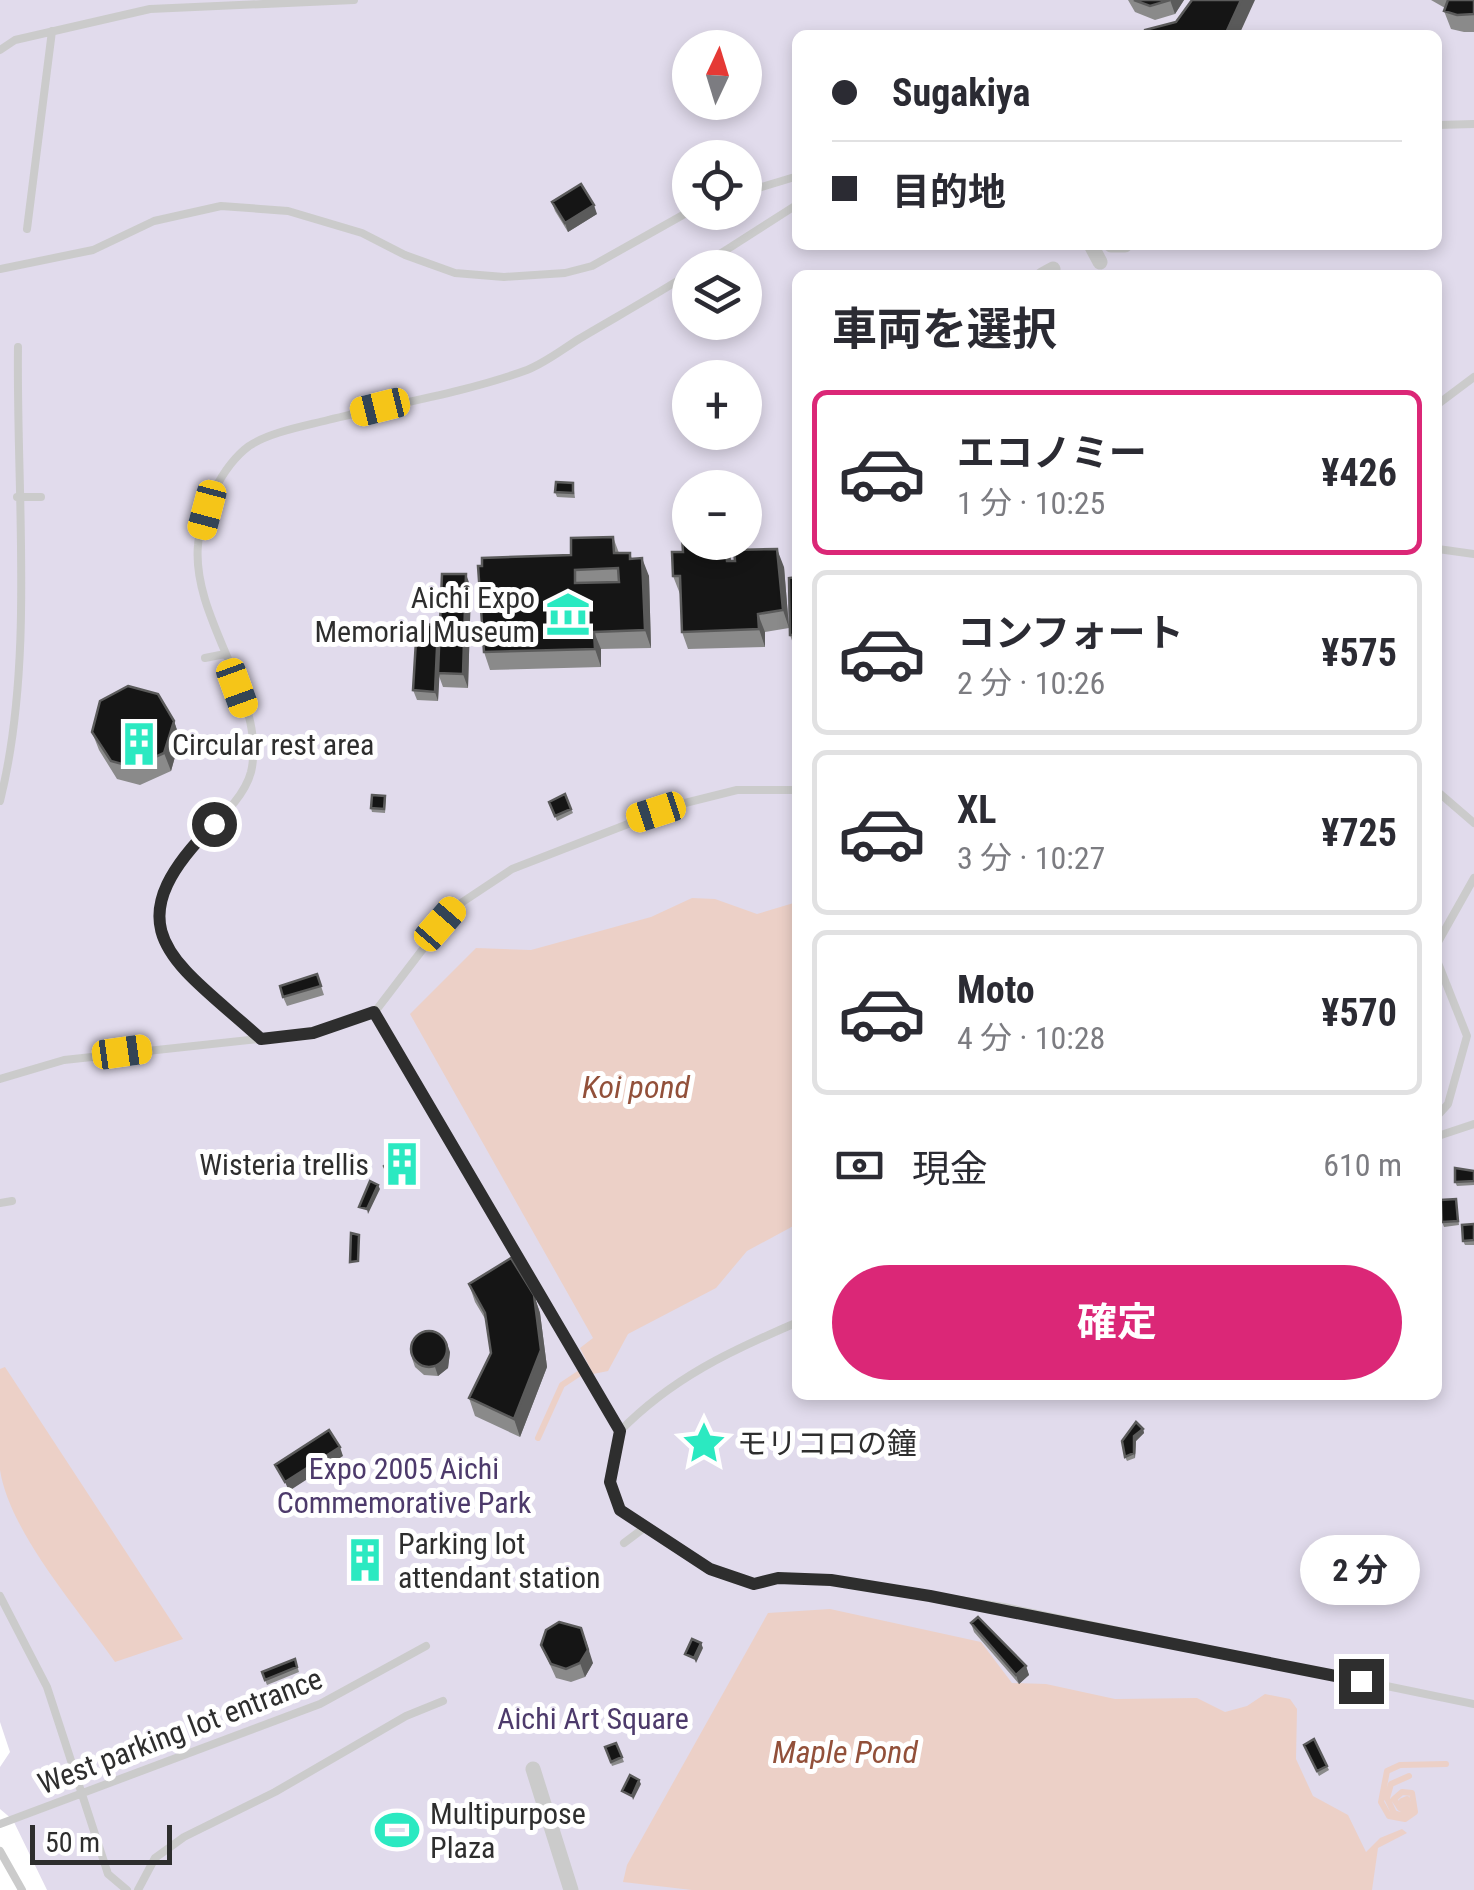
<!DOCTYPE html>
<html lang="ja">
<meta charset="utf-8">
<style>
:root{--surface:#fff;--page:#f2f2f3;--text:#2b2b33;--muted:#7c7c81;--line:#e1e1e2;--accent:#db2777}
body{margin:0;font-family:"Roboto Condensed","Noto Sans JP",sans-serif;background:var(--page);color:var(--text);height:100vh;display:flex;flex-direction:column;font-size:38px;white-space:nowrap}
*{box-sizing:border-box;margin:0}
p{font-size:32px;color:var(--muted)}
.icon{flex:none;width:55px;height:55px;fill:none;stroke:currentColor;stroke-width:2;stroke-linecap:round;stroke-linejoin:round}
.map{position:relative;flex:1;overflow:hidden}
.panel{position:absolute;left:792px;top:270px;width:650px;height:1130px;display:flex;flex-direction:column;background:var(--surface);border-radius:15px;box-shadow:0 5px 15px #0003}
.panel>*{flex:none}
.banner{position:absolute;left:792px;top:30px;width:650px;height:220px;border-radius:15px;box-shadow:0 5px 15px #0003;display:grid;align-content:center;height:220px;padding:0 40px;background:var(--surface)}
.needle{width:65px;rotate:4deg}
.fabs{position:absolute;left:672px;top:30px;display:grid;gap:20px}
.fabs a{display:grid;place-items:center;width:90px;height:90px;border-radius:50%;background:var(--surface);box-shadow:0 5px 15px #0003;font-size:50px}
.scale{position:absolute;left:30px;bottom:25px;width:142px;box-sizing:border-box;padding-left:10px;border:5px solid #2e2e2e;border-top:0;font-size:28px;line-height:35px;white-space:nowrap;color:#2e2e2e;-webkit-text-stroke:8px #fff;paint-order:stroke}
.end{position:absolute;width:45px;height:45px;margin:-22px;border:12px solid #2e2e2e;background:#fff;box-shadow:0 0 0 5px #fff}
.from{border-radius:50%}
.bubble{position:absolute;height:70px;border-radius:35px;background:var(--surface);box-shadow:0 5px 15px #0003;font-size:32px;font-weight:700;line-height:70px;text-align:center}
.car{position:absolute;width:30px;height:60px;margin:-30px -15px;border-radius:12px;box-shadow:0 0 8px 2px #0007;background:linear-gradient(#f5c518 24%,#345 0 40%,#f5c518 0 76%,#345 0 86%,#f5c518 0)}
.banner b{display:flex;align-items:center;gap:35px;height:95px;font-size:38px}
.banner b+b{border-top:2px solid var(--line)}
.banner i{width:25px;height:25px;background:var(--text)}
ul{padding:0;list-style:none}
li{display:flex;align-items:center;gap:30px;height:165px;margin:0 20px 15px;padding:0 20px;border:5px solid var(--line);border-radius:15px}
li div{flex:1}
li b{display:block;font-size:38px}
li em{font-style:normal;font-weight:700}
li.on{border-color:var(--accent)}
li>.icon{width:90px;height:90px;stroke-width:1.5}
h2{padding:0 40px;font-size:45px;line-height:120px}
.pay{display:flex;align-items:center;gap:25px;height:110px;padding:0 40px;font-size:38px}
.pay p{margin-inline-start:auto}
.primary-button{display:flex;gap:20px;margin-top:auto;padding:20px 40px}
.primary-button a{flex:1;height:115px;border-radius:60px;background:var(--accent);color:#fff;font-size:40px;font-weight:700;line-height:115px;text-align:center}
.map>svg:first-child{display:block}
</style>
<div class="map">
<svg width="1474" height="1890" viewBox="0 0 1474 1890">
<rect width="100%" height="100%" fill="#fff"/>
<!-- green -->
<path fill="#e1dbec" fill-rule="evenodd" d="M 0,0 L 1474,0 L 1474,1890 L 47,1890 L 13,1820 L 0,1809 L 0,1767 L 10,1752 L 0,1722 ZM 798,35 L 1438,35 L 1438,245 L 798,245 ZM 690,48 L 745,48 L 745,102 L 690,102 ZM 690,158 L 745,158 L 745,212 L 690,212 ZM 690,268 L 745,268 L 745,322 L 690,322 ZM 798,275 L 1438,275 L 1438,1395 L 798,1395 ZM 690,378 L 745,378 L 745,432 L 690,432 ZM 690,488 L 745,488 L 745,542 L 690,542 Z"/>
<!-- water -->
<path fill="#ecd0c7" d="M 692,898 L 715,899 L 757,914 L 797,902 L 797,1224 L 747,1251 L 716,1288 L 628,1334 L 608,1371 L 593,1374 L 580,1348 L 593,1338 L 410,1014 L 476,948 L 531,950 L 651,917 Z
M 5,1367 L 183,1639 L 115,1662 C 79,1610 10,1533 0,1470 C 0,1438 0,1401 0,1369 Z
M 830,1609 L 981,1642 L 1012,1683 L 1046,1684 L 1115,1699 L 1197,1698 L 1225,1712 L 1247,1706 L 1265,1694 L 1290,1699 L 1297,1709 L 1296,1759 L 1313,1796 L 1348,1815 L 1366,1852 L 1380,1838 L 1402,1829 L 1407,1833 L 1378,1848 L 1372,1890 L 692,1890 L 623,1882 L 627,1865 L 768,1613 Z"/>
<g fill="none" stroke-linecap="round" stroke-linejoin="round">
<!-- stream -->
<path stroke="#ecd0c7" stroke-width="6" d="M 538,1438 L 562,1385 L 586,1369
M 1409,1776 L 1391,1784 L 1387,1798 L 1394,1813 L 1400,1815 L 1411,1809 L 1413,1802
M 1402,1801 L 1407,1799 L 1407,1805 L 1400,1808 L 1394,1799 L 1402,1792 L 1412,1793 L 1415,1812 L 1405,1819 L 1389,1816 L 1381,1802 L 1387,1771 L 1400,1765 L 1446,1764"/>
<!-- lane -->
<path stroke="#cbcbcb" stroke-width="8" d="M 0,50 L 15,40 L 150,9 L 354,0
M 1438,125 L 1474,124
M 745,192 L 798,176
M 27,229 L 52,31
M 698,268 L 798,204
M 0,269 L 93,250 L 154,221 L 221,206 L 288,211 L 362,233 L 405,255 L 455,273 L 504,277 L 565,273 L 592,266 L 690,211
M 1438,404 L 1474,377
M 17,497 L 41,497
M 1438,549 L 1474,554
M 205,658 L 225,654
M 1438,792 L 1474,823
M 0,801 C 35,661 16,492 18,347
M 1438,942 L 1474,878
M 1438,963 L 1467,1036 L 1448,1104 L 1438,1115
M 374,1013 L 455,907 L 512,869 L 677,805 L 737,790 L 798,790
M 261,1039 C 192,976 107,930 201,837 C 219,819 244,798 251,772 C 268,699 191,620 198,545 C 200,512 222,466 249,446 C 270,432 305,426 328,420 C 393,404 464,393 527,370 C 545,363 563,349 579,339 C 616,317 654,296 690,273
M 0,1079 L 64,1060 L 313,1033 L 374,1013 L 620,1431 L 609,1482 L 621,1510 L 710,1569 L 754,1584 L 779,1578 L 831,1580 L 1004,1607 L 1474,1704
M 1438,1136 L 1474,1124
M 0,1203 L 12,1201
M 620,1431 C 672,1378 730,1351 798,1322
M 624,1543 L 644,1528
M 0,1596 L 47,1687 L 108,1874 L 127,1890
M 0,1824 L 320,1704 L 426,1646
M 0,1851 L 22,1890
M 138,1890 L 155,1858 L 184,1837 L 275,1792 L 406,1716 L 443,1701"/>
<!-- street -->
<path stroke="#cbcbcb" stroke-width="15" d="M 1091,245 L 1100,262
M 1111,245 L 1125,245
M 1042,275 L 1053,269
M 533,1769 L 571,1890"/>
</g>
<!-- wall -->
<path fill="#8a8a8a" d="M 1128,0 L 1184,0 L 1175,14 L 1155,20 L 1135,12 Z
M 1431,0 L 1474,0 L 1474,32 L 1464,32 L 1451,29 L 1444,11 L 1445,8 Z
M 552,202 L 597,214 L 568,232 L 555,211 Z
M 573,483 L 575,498 L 557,497 L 555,492 Z
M 613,537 L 619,553 L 630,553 L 632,559 L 649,576 L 651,648 L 601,649 L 601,667 L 490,670 L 484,652 L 571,555 Z
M 730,552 L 731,561 L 784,567 L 789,628 L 765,632 L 765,647 L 688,649 L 682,632 L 680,594 L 673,576 Z
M 798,577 L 798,649 L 795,649 L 790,635 Z
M 471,588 L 468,688 L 443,687 L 439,676 L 438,701 L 417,700 L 413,690 L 438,625 L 440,629 Z
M 174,721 L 180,739 L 171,771 L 140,785 L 117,779 L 99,750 L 92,732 Z
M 565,794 L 573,813 L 557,821 L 549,802 Z
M 385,796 L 386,800 L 385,813 L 372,812 L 371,808 Z
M 317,974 L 324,995 L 287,1006 L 283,997 Z
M 1474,1171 L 1474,1185 L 1457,1186 L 1455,1182 Z
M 1456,1199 L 1459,1225 L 1444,1227 L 1442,1222 Z
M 1474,1224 L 1474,1245 L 1465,1245 L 1463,1241 Z
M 469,1284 L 534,1295 L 540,1313 L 547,1367 L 520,1437 L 475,1416 L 469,1398 L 491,1353 L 487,1322 L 475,1302 Z
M 450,1352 L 448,1368 L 438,1376 L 424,1375 L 415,1367 L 412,1358 Z
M 1143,1429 L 1144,1433 L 1136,1441 L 1135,1458 L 1127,1461 L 1125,1457 Z
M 971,1623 L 1026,1666 L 1029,1675 L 1019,1684 L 974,1632 Z
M 541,1645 L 593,1663 L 585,1677 L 571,1682 L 556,1678 Z
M 295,1659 L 299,1672 L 267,1685 L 262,1672 Z
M 1314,1739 L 1329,1770 L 1319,1776 L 1306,1750 Z
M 616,1743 L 624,1762 L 612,1766 L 605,1747 Z"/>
<!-- shaded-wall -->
<path fill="#5b5b5b" d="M 1170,0 L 1184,0 L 1175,14 Z
M 1241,0 L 1255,0 L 1239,35 L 1225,35 Z
M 594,205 L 597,214 L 568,232 L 565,223 Z
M 725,542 L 727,542 L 730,552 L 733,579 L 727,561 Z
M 777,549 L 784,567 L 789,628 L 783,610 Z
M 642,558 L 649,576 L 651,648 L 645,630 Z
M 466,574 L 471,588 L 468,688 L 463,674 Z
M 758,614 L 765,632 L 765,647 L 759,629 Z
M 438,625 L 442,634 L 438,701 L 435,692 Z
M 594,632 L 601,649 L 601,667 L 595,649 Z
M 174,721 L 180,739 L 171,771 L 164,753 Z
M 416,1153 L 418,1157 L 390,1179 L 388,1174 Z
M 378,1185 L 380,1189 L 368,1214 L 367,1209 Z
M 534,1295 L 540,1313 L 547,1367 L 520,1437 L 514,1419 Z
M 447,1343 L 450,1352 L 448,1368 L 438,1376 L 435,1367 Z
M 1143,1429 L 1144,1433 L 1136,1441 L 1135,1458 L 1134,1453 L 1134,1436 Z
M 340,1447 L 343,1456 L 289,1491 L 285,1482 Z
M 586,1641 L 593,1663 L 585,1677 L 580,1663 Z
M 701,1643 L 703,1648 L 696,1663 L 694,1658 Z
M 1026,1666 L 1029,1675 L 1019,1684 L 1016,1675 Z
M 639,1780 L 641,1784 L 633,1800 L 632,1796 Z"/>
<!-- building -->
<path fill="#151515" stroke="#5b5b5b" stroke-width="2.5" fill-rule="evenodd" d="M 1134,0 L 1170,0 L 1150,6 Z
M 1192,0 L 1241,0 L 1225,35 L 1144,35 L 1145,30 L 1176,22 Z
M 1448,0 L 1474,0 L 1474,14 L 1457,15 L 1444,11 Z
M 581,184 L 594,205 L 565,223 L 552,202 Z
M 556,482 L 573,483 L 573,493 L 555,492 Z
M 682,535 L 690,535 L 690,542 L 725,542 L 727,561 L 735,561 L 734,550 L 777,549 L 783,610 L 758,614 L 759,629 L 682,632 L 680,576 L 673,576 L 672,552 L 683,552 Z
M 613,537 L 614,553 L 630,553 L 630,559 L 642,558 L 645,630 L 594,632 L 595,649 L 484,652 L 478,566 L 482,566 L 482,558 L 571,555 L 571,538 ZM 618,568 L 619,582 L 575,583 L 575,570 Z
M 442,574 L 466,574 L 463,674 L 438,673 Z
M 798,577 L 798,635 L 790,635 L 789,578 Z
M 417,624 L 438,625 L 435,692 L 413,690 Z
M 128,686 L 158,694 L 174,721 L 164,753 L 133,767 L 111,761 L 92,732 L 100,701 Z
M 565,794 L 571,809 L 555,816 L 549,802 Z
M 372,795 L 385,796 L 384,809 L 371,808 Z
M 317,974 L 321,986 L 283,997 L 280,986 Z
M 411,1145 L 416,1153 L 388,1174 L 384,1166 Z
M 1455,1168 L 1474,1171 L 1474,1181 L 1455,1182 Z
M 370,1181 L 378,1185 L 367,1209 L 359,1207 Z
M 1456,1199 L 1458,1221 L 1442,1222 L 1441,1200 Z
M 1474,1224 L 1474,1240 L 1463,1241 L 1462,1225 Z
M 351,1233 L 359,1235 L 358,1261 L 350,1262 Z
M 511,1258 L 534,1295 L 541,1350 L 514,1419 L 469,1398 L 491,1353 L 485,1313 L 469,1284 Z
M411 1349a18 18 0 1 1 36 0a18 18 0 1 1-36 0Z
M 1136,1422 L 1143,1429 L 1134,1436 L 1134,1453 L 1125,1457 L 1122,1441 Z
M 329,1430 L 340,1447 L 285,1482 L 275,1465 Z
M 978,1617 L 1026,1666 L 1016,1675 L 971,1623 Z
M 559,1622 L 581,1628 L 588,1650 L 580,1663 L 566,1669 L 551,1664 L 541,1645 L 546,1630 Z
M 692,1639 L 701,1643 L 694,1658 L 685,1654 Z
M 295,1659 L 297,1667 L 265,1680 L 262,1672 Z
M 1314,1739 L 1327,1766 L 1317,1771 L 1304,1745 Z
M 616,1743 L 622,1757 L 611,1762 L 605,1747 Z
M 630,1775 L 639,1780 L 632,1796 L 622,1791 Z"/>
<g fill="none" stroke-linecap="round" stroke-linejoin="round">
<!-- route -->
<path stroke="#2e2e2e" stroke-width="12" d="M 214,824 C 107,930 176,962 261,1039 L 313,1033 L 374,1012 L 620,1431 L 610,1482 L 620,1510 L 710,1569 L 754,1584 L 778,1578 L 831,1580 L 930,1596 L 1361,1681"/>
</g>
<!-- icons -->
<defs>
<g id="museum-bare" transform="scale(3.45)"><path d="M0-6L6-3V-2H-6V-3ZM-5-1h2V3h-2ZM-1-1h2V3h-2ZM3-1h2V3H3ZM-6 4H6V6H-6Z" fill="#2be9c1" stroke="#fff" stroke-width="2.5" paint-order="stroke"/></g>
<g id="building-bare" transform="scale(3.45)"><path d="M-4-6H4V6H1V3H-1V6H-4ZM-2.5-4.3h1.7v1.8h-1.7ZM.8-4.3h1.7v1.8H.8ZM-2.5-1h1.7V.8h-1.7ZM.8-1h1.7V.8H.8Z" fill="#2be9c1" stroke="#fff" stroke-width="2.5" paint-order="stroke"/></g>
<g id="sight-bare" transform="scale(3.45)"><path d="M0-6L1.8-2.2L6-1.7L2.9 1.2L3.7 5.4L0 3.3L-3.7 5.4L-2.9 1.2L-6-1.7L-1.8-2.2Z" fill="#2be9c1" stroke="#fff" stroke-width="2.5" paint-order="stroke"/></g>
<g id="stadium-bare" transform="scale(3.45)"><path d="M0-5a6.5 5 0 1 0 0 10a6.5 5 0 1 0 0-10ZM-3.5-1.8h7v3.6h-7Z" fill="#2be9c1" stroke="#fff" stroke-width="2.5" paint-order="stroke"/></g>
</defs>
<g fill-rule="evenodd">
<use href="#museum-bare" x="568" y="614"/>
<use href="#building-bare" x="139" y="744"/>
<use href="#building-bare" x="402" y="1164"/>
<use href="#sight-bare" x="704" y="1443"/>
<use href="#building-bare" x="365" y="1560"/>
<use href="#stadium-bare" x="397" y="1830"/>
</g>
<g text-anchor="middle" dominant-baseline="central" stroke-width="10" stroke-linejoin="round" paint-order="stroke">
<!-- poi labels -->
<g font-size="30" fill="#2e2e2e" stroke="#fff" text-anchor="start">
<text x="535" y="597" text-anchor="end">Aichi Expo<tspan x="535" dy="34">Memorial Museum</tspan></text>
<text x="172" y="744">Circular rest area</text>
<text x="369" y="1164" text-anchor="end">Wisteria trellis</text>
<text x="737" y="1443">モリコロの鐘</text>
<text x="398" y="1543">Parking lot<tspan x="398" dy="34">attendant station</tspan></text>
<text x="430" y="1813">Multipurpose<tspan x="430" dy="34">Plaza</tspan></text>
</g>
<!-- park labels -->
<g font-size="30" fill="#4d3a6b" stroke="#fff">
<text x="404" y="1468">Expo 2005 Aichi<tspan x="404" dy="34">Commemorative Park</tspan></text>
<text x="593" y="1718">Aichi Art Square</text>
</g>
<!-- street labels -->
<g font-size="30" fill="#2e2e2e" stroke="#fff">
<text transform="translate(180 1731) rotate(-21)">West parking lot entrance</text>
</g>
<!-- water labels -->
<g font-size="32" font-style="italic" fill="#92503a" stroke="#fff">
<text x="636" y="1087">Koi pond</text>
<text x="845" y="1752">Maple Pond</text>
</g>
</g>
</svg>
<div class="fabs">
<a><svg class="needle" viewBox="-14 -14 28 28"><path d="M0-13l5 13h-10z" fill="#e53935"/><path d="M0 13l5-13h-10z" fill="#7c7c81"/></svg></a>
<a><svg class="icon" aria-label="locate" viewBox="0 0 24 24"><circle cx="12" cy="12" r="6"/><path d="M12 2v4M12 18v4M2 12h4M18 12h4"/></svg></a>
<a><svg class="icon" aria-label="layers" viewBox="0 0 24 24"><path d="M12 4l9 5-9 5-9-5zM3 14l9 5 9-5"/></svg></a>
<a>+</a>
<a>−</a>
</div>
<div class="scale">50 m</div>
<i class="end from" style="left:214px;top:824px"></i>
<i class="end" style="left:1361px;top:1681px"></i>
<div class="bubble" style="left:1300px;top:1535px;width:120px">2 分</div>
<i class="car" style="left:380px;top:407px;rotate:256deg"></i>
<i class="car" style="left:207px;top:510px;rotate:195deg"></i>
<i class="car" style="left:237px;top:688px;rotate:160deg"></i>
<i class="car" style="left:656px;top:812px;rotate:252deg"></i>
<i class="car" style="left:440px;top:924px;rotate:41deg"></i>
<i class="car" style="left:122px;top:1052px;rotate:82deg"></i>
<div class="banner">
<b><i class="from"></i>Sugakiya</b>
<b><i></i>目的地</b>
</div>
<section class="panel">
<h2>車両を選択</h2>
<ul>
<li class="on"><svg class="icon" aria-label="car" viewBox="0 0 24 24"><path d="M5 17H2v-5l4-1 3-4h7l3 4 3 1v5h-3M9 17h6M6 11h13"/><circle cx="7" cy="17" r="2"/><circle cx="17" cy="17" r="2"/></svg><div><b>エコノミー</b><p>1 分 · 10:25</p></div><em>¥426</em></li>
<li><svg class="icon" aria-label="car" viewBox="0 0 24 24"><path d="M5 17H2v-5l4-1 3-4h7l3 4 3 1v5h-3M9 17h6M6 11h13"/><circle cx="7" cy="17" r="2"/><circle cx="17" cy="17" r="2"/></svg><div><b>コンフォート</b><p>2 分 · 10:26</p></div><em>¥575</em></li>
<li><svg class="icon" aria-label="car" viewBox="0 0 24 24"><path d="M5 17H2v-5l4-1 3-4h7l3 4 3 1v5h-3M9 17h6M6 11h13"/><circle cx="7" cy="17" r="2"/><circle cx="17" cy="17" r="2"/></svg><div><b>XL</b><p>3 分 · 10:27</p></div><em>¥725</em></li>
<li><svg class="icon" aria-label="car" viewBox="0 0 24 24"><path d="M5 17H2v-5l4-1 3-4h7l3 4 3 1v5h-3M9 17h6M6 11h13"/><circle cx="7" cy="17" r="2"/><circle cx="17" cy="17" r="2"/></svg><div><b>Moto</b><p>4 分 · 10:28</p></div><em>¥570</em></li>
</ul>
<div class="pay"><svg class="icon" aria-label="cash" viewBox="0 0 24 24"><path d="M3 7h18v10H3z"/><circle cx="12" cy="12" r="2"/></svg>現金<p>610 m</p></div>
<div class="primary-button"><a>確定</a></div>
</section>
</div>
